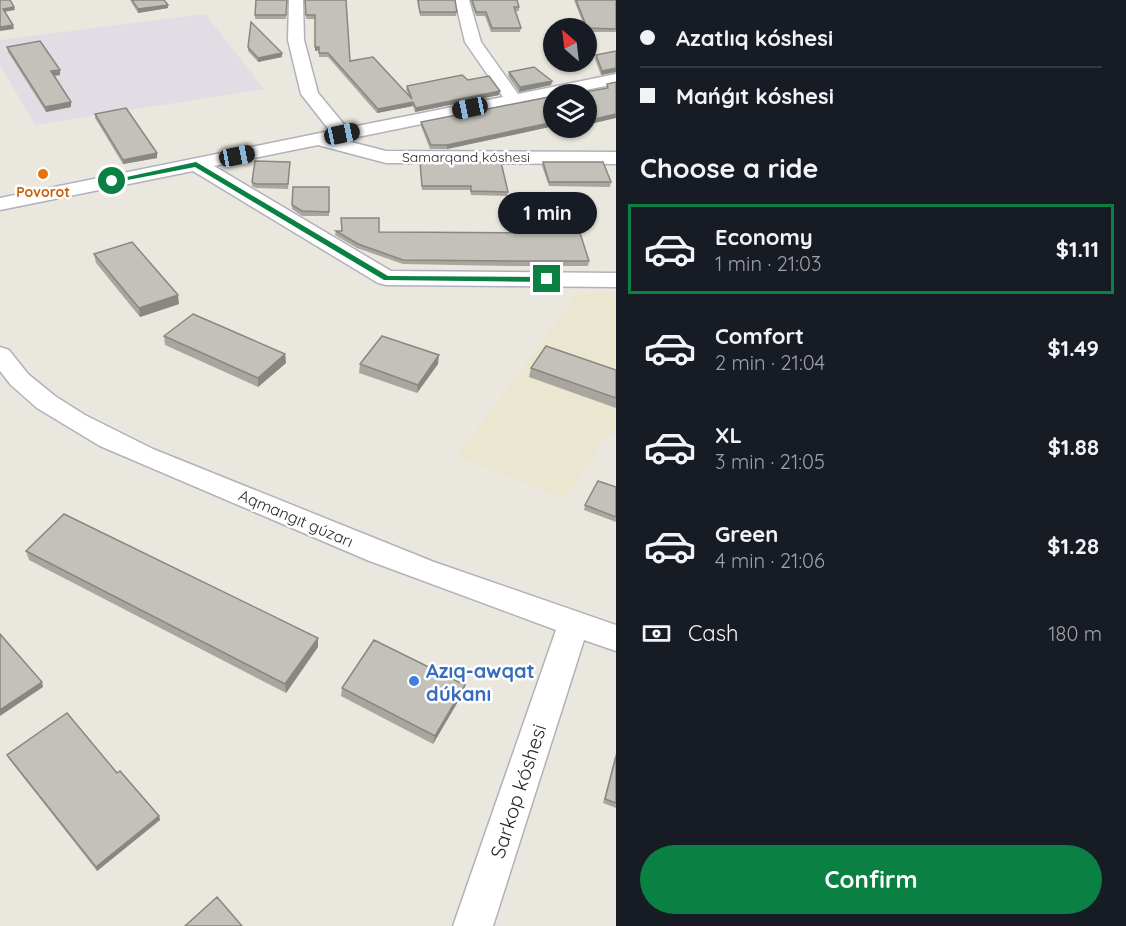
<!DOCTYPE html>
<meta charset="utf-8">
<style>
:root{--surface:#171b24;--page:#20242c;--text:#f1f3f6;--muted:#9ea1a6;--line:#363941;--accent:#0b8043}
body{margin:0;font-family:Quicksand,sans-serif;background:var(--page);color:var(--text);height:100vh;display:flex;flex-direction:column;font-size:22px;white-space:nowrap}
*{box-sizing:border-box;margin:0}
p{font-size:20px;color:var(--muted)}
.icon{flex:none;width:33px;height:33px;fill:none;stroke:currentColor;stroke-width:2;stroke-linecap:round;stroke-linejoin:round}
.map{position:relative;flex:1;overflow:hidden}
.details{display:flex;flex-direction:column;background:var(--surface);width:510px}
.details>*{flex:none}
.guide{display:grid;align-content:center;height:132px;padding:0 24px;background:var(--surface)}
.needle{width:39px;rotate:332deg}
.controls{position:absolute;left:543px;top:18px;display:grid;gap:12px}
.controls a{display:grid;place-items:center;width:54px;height:54px;border-radius:50%;background:var(--surface);box-shadow:0 2px 4px #0004;font-size:30px}
.end{position:absolute;width:27px;height:27px;margin:-14px;border:8px solid #0b8043;background:#fff;box-shadow:0 0 0 3px #fff}
.from{border-radius:50%}
.bubble{position:absolute;height:42px;border-radius:21px;background:var(--surface);box-shadow:0 2px 4px #0004;font-size:20px;font-weight:800;line-height:42px;text-align:center}
.car{position:absolute;width:18px;height:36px;margin:-18px -9px;border-radius:8px;box-shadow:0 0 4px 2px #0007;background:linear-gradient(#222 24%,#8ab4d8 0 40%,#222 0 76%,#8ab4d8 0 86%,#222 0)}
.guide b{display:flex;align-items:center;gap:21px;height:57px;font-size:22px}
.guide b+b{border-top:2px solid var(--line)}
.guide i{width:15px;height:15px;background:var(--text)}
ul{padding:0;list-style:none}
li{display:flex;align-items:center;gap:18px;height:90px;margin:0 12px 9px;padding:0 12px;border:3px solid transparent;border-radius:0px}
li div{flex:1}
li b{display:block;font-size:22px}
li em{font-style:normal;font-weight:800}
li.on{border-color:var(--accent)}
li>.icon{width:54px;height:54px;stroke-width:1.5}
h2{padding:0 24px;font-size:27px;line-height:72px}
.pay{display:flex;align-items:center;gap:15px;height:66px;padding:0 24px;font-size:22px}
.pay p{margin-inline-start:auto}
.primary-button{display:flex;gap:12px;margin-top:auto;padding:12px 24px}
.primary-button a{flex:1;height:69px;border-radius:36px;background:var(--accent);color:#fff;font-size:24px;font-weight:800;line-height:69px;text-align:center}
main{display:flex;flex:1;min-height:0}
.map>svg:first-child{display:block}
</style>
<main>
<div class="map">
<svg width="616" height="926" viewBox="0 0 616 926">
<rect width="100%" height="100%" fill="#eae7de"/>
<!-- industrial -->
<path fill="#e0dee4" d="M 205,14 L 264,89 L 35,125 L 0,65 L 0,40 Z"/>
<!-- education -->
<path fill="#eae6cf" d="M 616,292 L 616,432 L 604,438 L 565,499 L 457,456 L 578,293 Z"/>
<g fill="none" stroke-linecap="round" stroke-linejoin="round">
<!-- minor casing -->
<g stroke="#b1b1bc" stroke-width="3">
<path id="minor" d="M 289,0 L 303,0 L 304,40 L 318,93 L 347,128 L 503,97 L 465,42 L 455,0 L 469,0 L 481,42 L 518,94 L 616,74 L 616,84 L 565,94 L 554,94 L 554,97 L 343,140 L 386,151 L 616,152 L 616,164 L 386,163 L 318,145 L 214,166 L 391,271 L 616,273 L 616,287 L 386,285 L 378,283 L 193,171 L 0,210 L 0,198 L 330,131 L 301,94 L 288,40 Z
M 0,347 L 9,350 L 28,374 L 55,396 L 85,415 L 153,449 L 434,562 L 616,625 L 616,651 L 584,640 L 493,926 L 453,926 L 556,630 L 367,560 L 100,446 L 37,408 L 11,385 L 0,371 Z"/>
</g>
<!-- minor -->
<use href="#minor" fill="#fff" fill-rule="evenodd"/>
</g>
<!-- wall -->
<path fill="#a8a69f" d="M 130,0 L 164,0 L 168,5 L 168,8 L 138,13 Z
M 287,0 L 286,19 L 255,19 L 255,15 Z
M 305,0 L 350,61 L 409,95 L 406,90 L 407,86 L 468,80 L 500,91 L 499,95 L 415,112 L 413,106 L 377,113 L 328,57 L 319,57 L 319,50 L 315,51 L 315,19 L 306,19 Z
M 417,0 L 455,0 L 457,12 L 456,16 L 420,16 Z
M 470,0 L 517,0 L 519,7 L 519,11 L 515,11 L 521,28 L 520,32 L 491,32 L 485,16 L 476,16 Z
M 574,0 L 616,0 L 616,32 L 586,32 L 586,28 L 585,28 Z
M 7,47 L 60,70 L 60,75 L 54,76 L 71,102 L 71,107 L 46,112 L 8,52 Z
M 248,47 L 282,53 L 282,57 L 258,62 L 248,51 Z
M 616,51 L 616,72 L 601,75 L 595,59 L 596,55 Z
M 509,72 L 552,81 L 551,85 L 519,92 L 508,76 Z
M 554,96 L 554,126 L 447,149 L 430,149 L 421,126 L 421,122 Z
M 95,114 L 157,158 L 123,164 L 95,118 Z
M 290,162 L 288,189 L 256,188 L 252,186 L 252,182 Z
M 420,162 L 508,192 L 507,196 L 471,195 L 470,190 L 422,190 Z
M 543,162 L 611,182 L 610,187 L 549,186 L 542,166 Z
M 329,187 L 329,216 L 302,216 L 292,209 L 292,205 Z
M 336,231 L 379,232 L 589,261 L 588,266 L 509,266 L 403,264 L 357,248 L 335,235 Z
M 94,254 L 179,304 L 140,317 L 96,263 Z
M 164,336 L 285,354 L 286,363 L 258,387 L 165,345 Z
M 360,364 L 438,364 L 417,393 L 359,373 Z
M 531,368 L 616,370 L 616,408 L 529,377 Z
M 616,487 L 616,522 L 584,510 L 585,505 Z
M 26,551 L 318,647 L 286,693 L 29,560 Z
M 465,685 L 463,693 L 433,744 L 341,696 L 342,688 Z
M 616,753 L 616,808 L 603,803 Z
M 7,755 L 117,773 L 159,816 L 160,820 L 97,871 L 9,759 Z"/>
<!-- shaded-wall -->
<path fill="#888782" d="M 168,5 L 168,8 L 138,13 L 138,9 Z
M 14,7 L 15,10 L 4,12 L 3,9 Z
M 13,25 L 14,29 L 0,31 L 0,27 Z
M 315,47 L 319,47 L 319,50 L 315,51 Z
M 282,53 L 282,57 L 258,62 L 258,58 Z
M 616,68 L 616,72 L 601,75 L 602,71 Z
M 60,70 L 60,75 L 52,76 L 51,71 Z
M 552,81 L 551,85 L 519,92 L 520,87 Z
M 500,91 L 499,95 L 415,112 L 416,108 Z
M 71,102 L 71,107 L 46,112 L 45,107 Z
M 413,102 L 413,106 L 377,113 L 378,109 Z
M 616,114 L 616,118 L 586,125 L 586,121 Z
M 554,122 L 554,126 L 447,149 L 447,145 Z
M 157,153 L 157,158 L 123,164 L 123,160 Z
M 178,295 L 179,304 L 140,317 L 139,308 Z
M 285,354 L 286,363 L 258,387 L 258,378 Z
M 439,355 L 438,364 L 417,393 L 418,385 Z
M 318,638 L 318,647 L 286,693 L 285,684 Z
M 42,682 L 43,687 L 0,716 L 0,710 Z
M 465,685 L 463,693 L 433,744 L 435,736 Z
M 159,816 L 160,820 L 97,871 L 96,867 Z"/>
<!-- building -->
<path fill="#c3c1b9" stroke="#888782" stroke-width="1.5" d="M 0,0 L 10,0 L 14,7 L 3,9 L 13,25 L 0,27 Z
M 132,0 L 164,0 L 168,5 L 138,9 Z
M 256,0 L 287,0 L 286,15 L 255,15 Z
M 305,0 L 346,0 L 350,61 L 373,57 L 412,99 L 407,86 L 462,75 L 468,80 L 489,76 L 500,91 L 416,108 L 413,102 L 378,109 L 328,53 L 319,53 L 319,47 L 315,47 L 315,15 L 306,15 Z
M 418,0 L 455,0 L 457,12 L 420,12 Z
M 472,0 L 517,0 L 519,7 L 514,7 L 521,28 L 492,28 L 486,12 L 476,12 Z
M 576,0 L 616,0 L 616,29 L 587,28 Z
M 251,22 L 282,53 L 258,58 L 248,47 Z
M 40,41 L 60,70 L 51,71 L 71,102 L 45,107 L 7,47 Z
M 616,51 L 616,68 L 602,71 L 596,55 Z
M 534,67 L 552,81 L 520,87 L 509,72 Z
M 616,82 L 616,114 L 586,121 L 586,94 L 575,94 L 608,88 L 607,84 Z
M 557,92 L 566,92 L 570,94 L 556,94 Z
M 554,96 L 554,122 L 447,145 L 431,145 L 421,122 Z
M 126,108 L 157,153 L 123,160 L 95,114 Z
M 255,161 L 290,162 L 288,184 L 256,184 L 252,182 Z
M 420,162 L 501,162 L 508,192 L 471,191 L 471,186 L 422,186 Z
M 543,162 L 603,162 L 611,182 L 549,182 Z
M 293,187 L 329,187 L 329,212 L 302,211 L 292,205 Z
M 341,218 L 379,218 L 379,232 L 580,233 L 589,261 L 510,261 L 403,260 L 358,244 L 336,231 L 342,231 Z
M 132,242 L 178,295 L 139,308 L 94,254 Z
M 193,314 L 285,354 L 258,378 L 164,336 Z
M 382,336 L 439,355 L 418,385 L 360,364 Z
M 546,346 L 616,370 L 616,398 L 531,368 Z
M 598,481 L 616,487 L 616,517 L 585,505 Z
M 64,514 L 318,638 L 285,684 L 26,551 Z
M 0,634 L 42,682 L 0,710 Z
M 374,640 L 465,685 L 435,736 L 342,688 Z
M 67,713 L 117,773 L 120,771 L 159,816 L 96,867 L 7,755 Z
M 616,756 L 616,803 L 605,799 Z
M 217,897 L 242,926 L 185,926 Z"/>
<!-- route -->
<path fill="#0b8043" d="M 196,162 L 388,276 L 547,277 L 551,279 L 547,282 L 384,280 L 195,167 L 112,183 L 108,181 Z"/>
<!-- markers -->
<circle fill="#e8710a" stroke="#fff" stroke-width="2" cx="43" cy="174" r="6"/>
<circle fill="#3f7fe0" stroke="#fff" stroke-width="2" cx="414" cy="681" r="6"/>
<g text-anchor="middle" dominant-baseline="central" stroke-width="5" stroke-linejoin="round" paint-order="stroke">
<!-- far-street labels -->
<g font-size="14" fill="#2a2a2a" stroke="#fff">
<text x="466" y="157">Samarqand kóshesi</text>
</g>
<!-- far-food labels -->
<g font-size="14" font-weight="bold" fill="#c56008" stroke="#fff">
<text x="43" y="192">Povorot</text>
</g>
<!-- street labels -->
<g font-size="16" fill="#2a2a2a" stroke="#fff">
<text transform="translate(296 518) rotate(23)">Aqmangıt gúzarı</text>
</g>
<!-- near-shop labels -->
<g font-size="20" font-weight="bold" fill="#366cbe" stroke="#fff" text-anchor="start">
<text x="426" y="670">Azıq-awqat<tspan x="426" dy="23">dúkanı</tspan></text>
</g>
<!-- near-street labels -->
<g font-size="20" fill="#2a2a2a" stroke="#fff">
<text transform="translate(518 791) rotate(-72)">Sarkop kóshesi</text>
</g>
</g>
</svg>
<div class="controls">
<a><svg class="needle" viewBox="-14 -14 28 28"><path d="M0-13l5 13h-10z" fill="#e53935"/><path d="M0 13l5-13h-10z" fill="#9ea1a6"/></svg></a>
<a><svg class="icon" aria-label="layers" viewBox="0 0 24 24"><path d="M12 4l9 5-9 5-9-5zM3 14l9 5 9-5"/></svg></a>
</div>
<i class="end from" style="left:112px;top:181px"></i>
<i class="end" style="left:547px;top:279px"></i>
<div class="bubble" style="left:498px;top:192px;width:99px">1 min</div>
<i class="car" style="left:470px;top:108px;rotate:258deg"></i>
<i class="car" style="left:342px;top:134px;rotate:78deg"></i>
<i class="car" style="left:237px;top:156px;rotate:79deg"></i>
</div>
<section class="details">
<div class="guide">
<b><i class="from"></i>Azatlıq kóshesi</b>
<b><i></i>Mańǵıt kóshesi</b>
</div>
<h2>Choose a ride</h2>
<ul>
<li class="on"><svg class="icon" aria-label="car" viewBox="0 0 24 24"><path d="M5 17H2v-5l4-1 3-4h7l3 4 3 1v5h-3M9 17h6M6 11h13"/><circle cx="7" cy="17" r="2"/><circle cx="17" cy="17" r="2"/></svg><div><b>Economy</b><p>1 min · 21:03</p></div><em>$1.11</em></li>
<li><svg class="icon" aria-label="car" viewBox="0 0 24 24"><path d="M5 17H2v-5l4-1 3-4h7l3 4 3 1v5h-3M9 17h6M6 11h13"/><circle cx="7" cy="17" r="2"/><circle cx="17" cy="17" r="2"/></svg><div><b>Comfort</b><p>2 min · 21:04</p></div><em>$1.49</em></li>
<li><svg class="icon" aria-label="car" viewBox="0 0 24 24"><path d="M5 17H2v-5l4-1 3-4h7l3 4 3 1v5h-3M9 17h6M6 11h13"/><circle cx="7" cy="17" r="2"/><circle cx="17" cy="17" r="2"/></svg><div><b>XL</b><p>3 min · 21:05</p></div><em>$1.88</em></li>
<li><svg class="icon" aria-label="car" viewBox="0 0 24 24"><path d="M5 17H2v-5l4-1 3-4h7l3 4 3 1v5h-3M9 17h6M6 11h13"/><circle cx="7" cy="17" r="2"/><circle cx="17" cy="17" r="2"/></svg><div><b>Green</b><p>4 min · 21:06</p></div><em>$1.28</em></li>
</ul>
<div class="pay"><svg class="icon" aria-label="cash" viewBox="0 0 24 24"><path d="M3 7h18v10H3z"/><circle cx="12" cy="12" r="2"/></svg>Cash<p>180 m</p></div>
<div class="primary-button"><a>Confirm</a></div>
</section>
</main>
